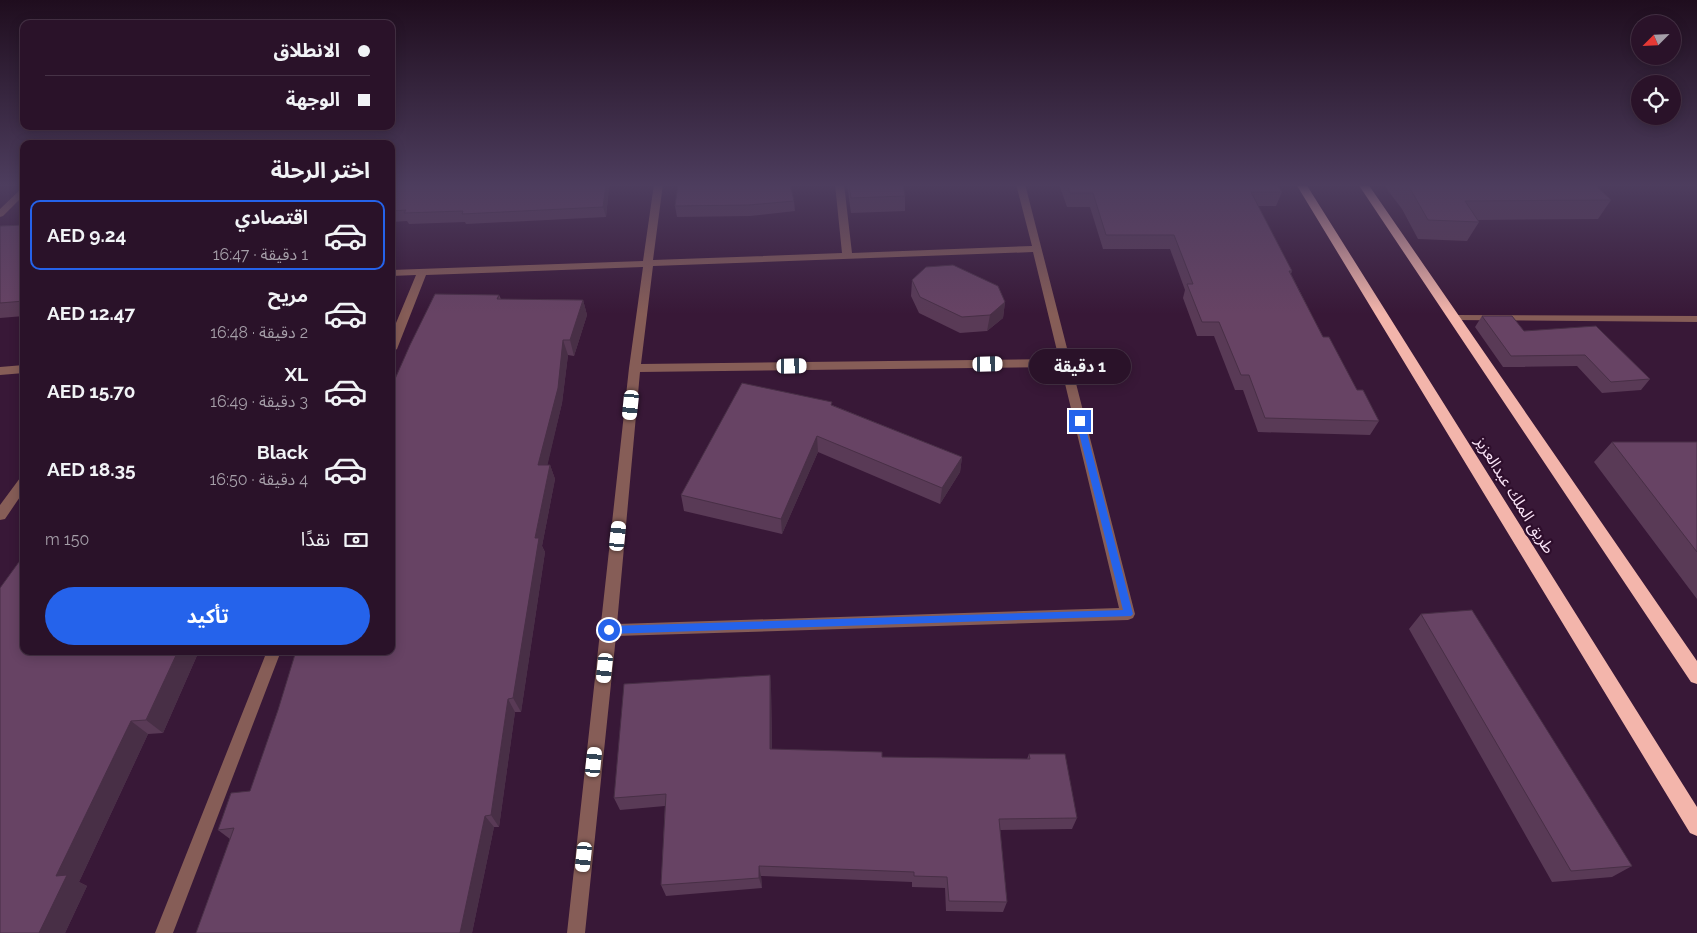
<!DOCTYPE html>
<html lang="ar">
<meta charset="utf-8">
<style>
:root{--surface:#2a1229;--page:#321b31;--text:#f1f3f6;--muted:#a59ea8;--line:#463246;--accent:#2563eb}
body{margin:0;font-family:Raleway,"Noto Sans Arabic",sans-serif;background:var(--page);color:var(--text);direction:rtl;height:100vh;display:flex;flex-direction:column;font-size:19px;white-space:nowrap}
*{box-sizing:border-box;margin:0}
p{font-size:16px;color:var(--muted)}
.icon{flex:none;width:28px;height:28px;fill:none;stroke:currentColor;stroke-width:2;stroke-linecap:round;stroke-linejoin:round}
.map{position:relative;flex:1;overflow:hidden;direction:ltr}
.details{position:absolute;left:20px;top:140px;width:375px;height:515px;display:flex;flex-direction:column;background:var(--surface);border-radius:10px;box-shadow:0 2px 12px #0003,0 0 0 1px var(--line);direction:rtl}
.details>*{flex:none}
.hud{position:absolute;left:20px;top:20px;width:375px;height:110px;border-radius:10px;box-shadow:0 2px 12px #0003,0 0 0 1px var(--line);direction:rtl;display:grid;align-content:center;height:110px;padding:0 25px;background:var(--surface)}
.needle{width:32px;rotate:246deg}
.controls{position:absolute;left:1631px;top:15px;display:grid;gap:10px}
.controls a{display:grid;place-items:center;width:50px;height:50px;border-radius:50%;background:var(--surface);box-shadow:0 2px 12px #0003,0 0 0 1px var(--line);font-size:25px}
.end{position:absolute;width:22px;height:22px;margin:-11px;border:6px solid #2563eb;background:#fff;box-shadow:0 0 0 2px #fff}
.from{border-radius:50%}
.bubble{position:absolute;height:35px;border-radius:18px;background:var(--surface);box-shadow:0 2px 12px #0003,0 0 0 1px var(--line);font-size:16px;font-weight:700;line-height:35px;text-align:center;direction:rtl}
.car{position:absolute;width:15px;height:30px;margin:-15px -8px;border-radius:6px;box-shadow:0 0 4px 1px #0007;background:linear-gradient(#fff 24%,#345 0 40%,#fff 0 76%,#345 0 86%,#fff 0)}
.hud b{display:flex;align-items:center;gap:18px;height:48px;font-size:19px}
.hud b+b{border-top:1px solid var(--line)}
.hud i{width:12px;height:12px;background:var(--text)}
ul{padding:0;list-style:none}
li{display:flex;align-items:center;gap:15px;height:70px;margin:0 10px 8px;padding:0 15px;border:2px solid transparent;border-radius:10px}
li div{flex:1}
li b{display:block;font-size:19px}
li em{font-style:normal;font-weight:700}
li.on{border-color:var(--accent)}
li>.icon{width:45px;height:45px;stroke-width:1.5}
h2{padding:0 25px;font-size:22px;line-height:60px}
.pay{display:flex;align-items:center;gap:12px;height:55px;padding:0 25px;font-size:19px}
.pay p{margin-inline-start:auto}
.cta{display:flex;gap:10px;margin-top:auto;padding:10px 25px}
.cta a{flex:1;height:58px;border-radius:30px;background:var(--accent);color:#fff;font-size:20px;font-weight:700;line-height:58px;text-align:center}
.map>svg:first-child{display:block}
</style>
<div class="map">
<svg width="1697" height="933" viewBox="0 0 1697 933">
<rect width="100%" height="100%" fill="#381837"/>
<g fill="none" stroke-linecap="round" stroke-linejoin="round">
<!-- street -->
<path fill="#865d57" fill-rule="evenodd" d="M 654,184 L 663,184 L 653,260 L 842,253 L 835,184 L 844,184 L 852,253 L 1032,246 L 1016,184 L 1025,184 L 1135,614 L 1133,618 L 1128,620 L 616,636 L 585,933 L 567,933 L 629,368 L 643,267 L 426,275 L 397,349 L 391,353 L 391,335 L 416,275 L 391,276 L 391,270 L 643,261 ZM 1033,252 L 1059,359 L 641,364 L 653,266 ZM 1061,367 L 1119,608 L 617,624 L 640,372 Z
M 24,186 L 24,195 L 3,216 L 0,217 L 0,209 Z
M 1454,315 L 1697,316 L 1697,322 L 1450,320 L 1449,318 Z
M 24,365 L 24,373 L 0,375 L 0,367 Z
M 24,476 L 24,491 L 5,519 L 0,520 L 0,505 L 20,478 Z
M 267,651 L 281,651 L 173,933 L 155,933 Z"/>
<!-- highway -->
<path fill="#f3b5ab" fill-rule="evenodd" d="M 1296,184 L 1306,184 L 1697,807 L 1697,836 L 1690,833 Z
M 1358,184 L 1368,184 L 1697,661 L 1697,684 L 1691,682 Z"/>
</g>
<!-- wall -->
<path fill="#593a56" d="M 391,184 L 609,184 L 609,187 L 606,217 L 466,224 L 465,222 L 409,224 L 407,221 L 391,222 Z
M 847,184 L 903,184 L 905,196 L 905,211 L 851,213 Z
M 1059,184 L 1277,184 L 1282,192 L 1276,206 L 1258,206 L 1292,271 L 1291,274 L 1323,337 L 1357,390 L 1379,421 L 1370,435 L 1258,432 L 1243,390 L 1235,390 L 1214,336 L 1197,336 L 1183,298 L 1185,290 L 1170,249 L 1103,249 L 1090,207 L 1067,207 Z
M 1383,184 L 1594,184 L 1611,200 L 1598,219 L 1477,220 L 1479,222 L 1467,241 L 1418,239 L 1402,209 Z
M 794,201 L 795,211 L 750,216 L 677,217 L 675,206 Z
M 24,225 L 24,316 L 0,318 L 0,226 Z
M 912,280 L 1005,302 L 1003,318 L 987,331 L 960,333 L 919,313 L 911,296 Z
M 499,295 L 501,299 L 583,300 L 587,315 L 574,356 L 568,355 L 562,403 L 547,465 L 550,465 L 555,479 L 542,546 L 545,552 L 521,712 L 515,712 L 499,827 L 494,827 L 472,933 L 196,933 L 230,839 L 218,830 L 250,791 L 391,651 Z
M 1482,316 L 1524,331 L 1650,379 L 1641,390 L 1602,393 L 1577,366 L 1503,367 L 1475,327 Z
M 832,405 L 962,457 L 960,472 L 940,504 L 818,452 L 782,534 L 684,511 L 681,495 Z
M 1612,442 L 1697,442 L 1697,599 L 1594,462 Z
M 1421,614 L 1632,866 L 1612,877 L 1552,882 L 1409,629 Z
M 24,651 L 199,651 L 163,733 L 148,734 L 79,882 L 87,886 L 65,933 Z
M 770,675 L 771,688 L 772,749 L 882,757 L 1027,759 L 1029,754 L 1077,818 L 1072,829 L 1000,830 L 1007,902 L 1003,912 L 946,911 L 945,888 L 912,887 L 912,882 L 761,876 L 762,888 L 666,896 L 661,885 L 665,806 L 620,810 L 614,798 Z"/>
<!-- shaded-wall -->
<path fill="#482f46" d="M 606,184 L 609,184 L 609,187 L 606,217 L 603,207 Z
M 583,300 L 587,315 L 574,356 L 570,340 Z
M 1005,302 L 1003,318 L 987,331 L 990,315 Z
M 563,340 L 568,355 L 562,403 L 544,480 L 538,465 Z
M 817,436 L 818,452 L 782,534 L 781,519 Z
M 962,457 L 960,472 L 940,504 L 942,488 Z
M 550,465 L 555,479 L 542,546 L 545,552 L 521,712 L 513,698 L 535,538 Z
M 178,651 L 199,651 L 163,733 L 146,720 Z
M 770,675 L 771,688 L 772,761 L 770,749 Z
M 508,699 L 515,712 L 499,827 L 491,815 Z
M 131,721 L 148,734 L 79,882 L 87,886 L 65,933 L 39,933 L 56,876 Z
M 485,816 L 494,827 L 472,933 L 460,933 Z
M 759,866 L 761,876 L 762,888 L 759,878 Z"/>
<!-- building -->
<path fill="#674364" stroke="#482f46" d="M 391,184 L 606,184 L 603,207 L 462,214 L 463,211 L 404,213 L 406,210 L 391,211 Z
M 678,184 L 790,184 L 794,201 L 749,205 L 675,206 Z
M 849,184 L 903,184 L 905,196 L 851,198 Z
M 1067,184 L 1277,184 L 1282,192 L 1251,192 L 1292,271 L 1289,271 L 1323,337 L 1329,337 L 1357,390 L 1363,390 L 1379,421 L 1265,418 L 1249,375 L 1241,375 L 1219,322 L 1202,322 L 1187,284 L 1193,284 L 1174,235 L 1106,235 L 1093,193 L 1070,193 Z
M 1406,184 L 1594,184 L 1611,200 L 1465,201 L 1479,222 L 1428,220 L 1411,190 Z
M 24,225 L 24,301 L 0,303 L 0,226 Z
M 953,265 L 998,286 L 1005,302 L 990,315 L 962,317 L 920,297 L 912,280 L 926,267 Z
M 435,294 L 499,295 L 497,299 L 583,300 L 570,340 L 563,340 L 558,388 L 538,465 L 550,465 L 535,538 L 539,538 L 513,698 L 508,699 L 491,815 L 485,816 L 460,933 L 196,933 L 234,828 L 218,830 L 231,793 L 250,791 L 278,710 L 296,651 L 391,651 L 391,388 L 410,345 Z
M 1482,316 L 1512,316 L 1524,331 L 1596,326 L 1650,379 L 1611,382 L 1585,355 L 1511,356 Z
M 742,383 L 832,402 L 831,405 L 962,457 L 942,488 L 817,436 L 781,519 L 681,495 Z
M 1612,442 L 1697,442 L 1697,552 Z
M 24,555 L 24,651 L 178,651 L 146,720 L 131,721 L 56,876 L 67,875 L 39,933 L 0,933 L 0,588 Z
M 1472,610 L 1632,866 L 1571,871 L 1421,614 Z
M 770,675 L 770,749 L 882,752 L 882,757 L 1030,759 L 1029,754 L 1065,754 L 1077,818 L 999,819 L 1007,902 L 949,901 L 947,877 L 914,876 L 914,872 L 759,866 L 759,878 L 661,885 L 666,794 L 614,798 L 624,684 Z"/>
<!-- sky -->
<linearGradient id="sky" x2="0" y2="1"><stop stop-color="#1f0d1e"/><stop offset="0.59" stop-color="#4d3d5e"/><stop offset="1" stop-color="#4d3d5e" stop-opacity="0"/></linearGradient>
<rect width="1697" height="314" fill="url(#sky)"/>
<!-- route -->
<path fill="#2563eb" d="M 1080,418 L 1084,421 L 1133,614 L 1131,616 L 609,634 L 604,630 L 609,626 L 1123,610 L 1076,421 Z"/>
<g text-anchor="middle" dominant-baseline="central" stroke-width="4.5" stroke-linejoin="round" paint-order="stroke">
<!-- street labels -->
<g font-size="16" fill="#fae4f7" stroke="#2e0e2c">
<text transform="translate(1515 495) rotate(58)">طريق الملك عبدالعزيز</text>
</g>
</g>
</svg>
<div class="controls">
<a><svg class="needle" viewBox="-14 -14 28 28"><path d="M0-13l5 13h-10z" fill="#e53935"/><path d="M0 13l5-13h-10z" fill="#a59ea8"/></svg></a>
<a><svg class="icon" aria-label="locate" viewBox="0 0 24 24"><circle cx="12" cy="12" r="6"/><path d="M12 2v4M12 18v4M2 12h4M18 12h4"/></svg></a>
</div>
<i class="end from" style="left:609px;top:630px"></i>
<i class="end" style="left:1080px;top:421px"></i>
<div class="bubble" style="left:1029px;top:349px;width:102px">1 دقيقة</div>
<i class="car" style="left:988px;top:364px;rotate:89deg"></i>
<i class="car" style="left:792px;top:366px;rotate:89deg"></i>
<i class="car" style="left:631px;top:405px;rotate:186deg"></i>
<i class="car" style="left:618px;top:536px;rotate:6deg"></i>
<i class="car" style="left:605px;top:668px;rotate:186deg"></i>
<i class="car" style="left:594px;top:762px;rotate:6deg"></i>
<i class="car" style="left:584px;top:857px;rotate:186deg"></i>
<div class="hud">
<b><i class="from"></i>الانطلاق</b>
<b><i></i>الوجهة</b>
</div>
<section class="details">
<h2>اختر الرحلة</h2>
<ul>
<li class="on"><svg class="icon" aria-label="car" viewBox="0 0 24 24"><path d="M5 17H2v-5l4-1 3-4h7l3 4 3 1v5h-3M9 17h6M6 11h13"/><circle cx="7" cy="17" r="2"/><circle cx="17" cy="17" r="2"/></svg><div><b>اقتصادي</b><p>1 دقيقة · 16:47</p></div><em>AED 9.24</em></li>
<li><svg class="icon" aria-label="car" viewBox="0 0 24 24"><path d="M5 17H2v-5l4-1 3-4h7l3 4 3 1v5h-3M9 17h6M6 11h13"/><circle cx="7" cy="17" r="2"/><circle cx="17" cy="17" r="2"/></svg><div><b>مريح</b><p>2 دقيقة · 16:48</p></div><em>AED 12.47</em></li>
<li><svg class="icon" aria-label="car" viewBox="0 0 24 24"><path d="M5 17H2v-5l4-1 3-4h7l3 4 3 1v5h-3M9 17h6M6 11h13"/><circle cx="7" cy="17" r="2"/><circle cx="17" cy="17" r="2"/></svg><div><b>XL</b><p>3 دقيقة · 16:49</p></div><em>AED 15.70</em></li>
<li><svg class="icon" aria-label="car" viewBox="0 0 24 24"><path d="M5 17H2v-5l4-1 3-4h7l3 4 3 1v5h-3M9 17h6M6 11h13"/><circle cx="7" cy="17" r="2"/><circle cx="17" cy="17" r="2"/></svg><div><b>Black</b><p>4 دقيقة · 16:50</p></div><em>AED 18.35</em></li>
</ul>
<div class="pay"><svg class="icon" aria-label="cash" viewBox="0 0 24 24"><path d="M3 7h18v10H3z"/><circle cx="12" cy="12" r="2"/></svg>نقدًا<p>150 m</p></div>
<div class="cta"><a>تأكيد</a></div>
</section>
</div>
